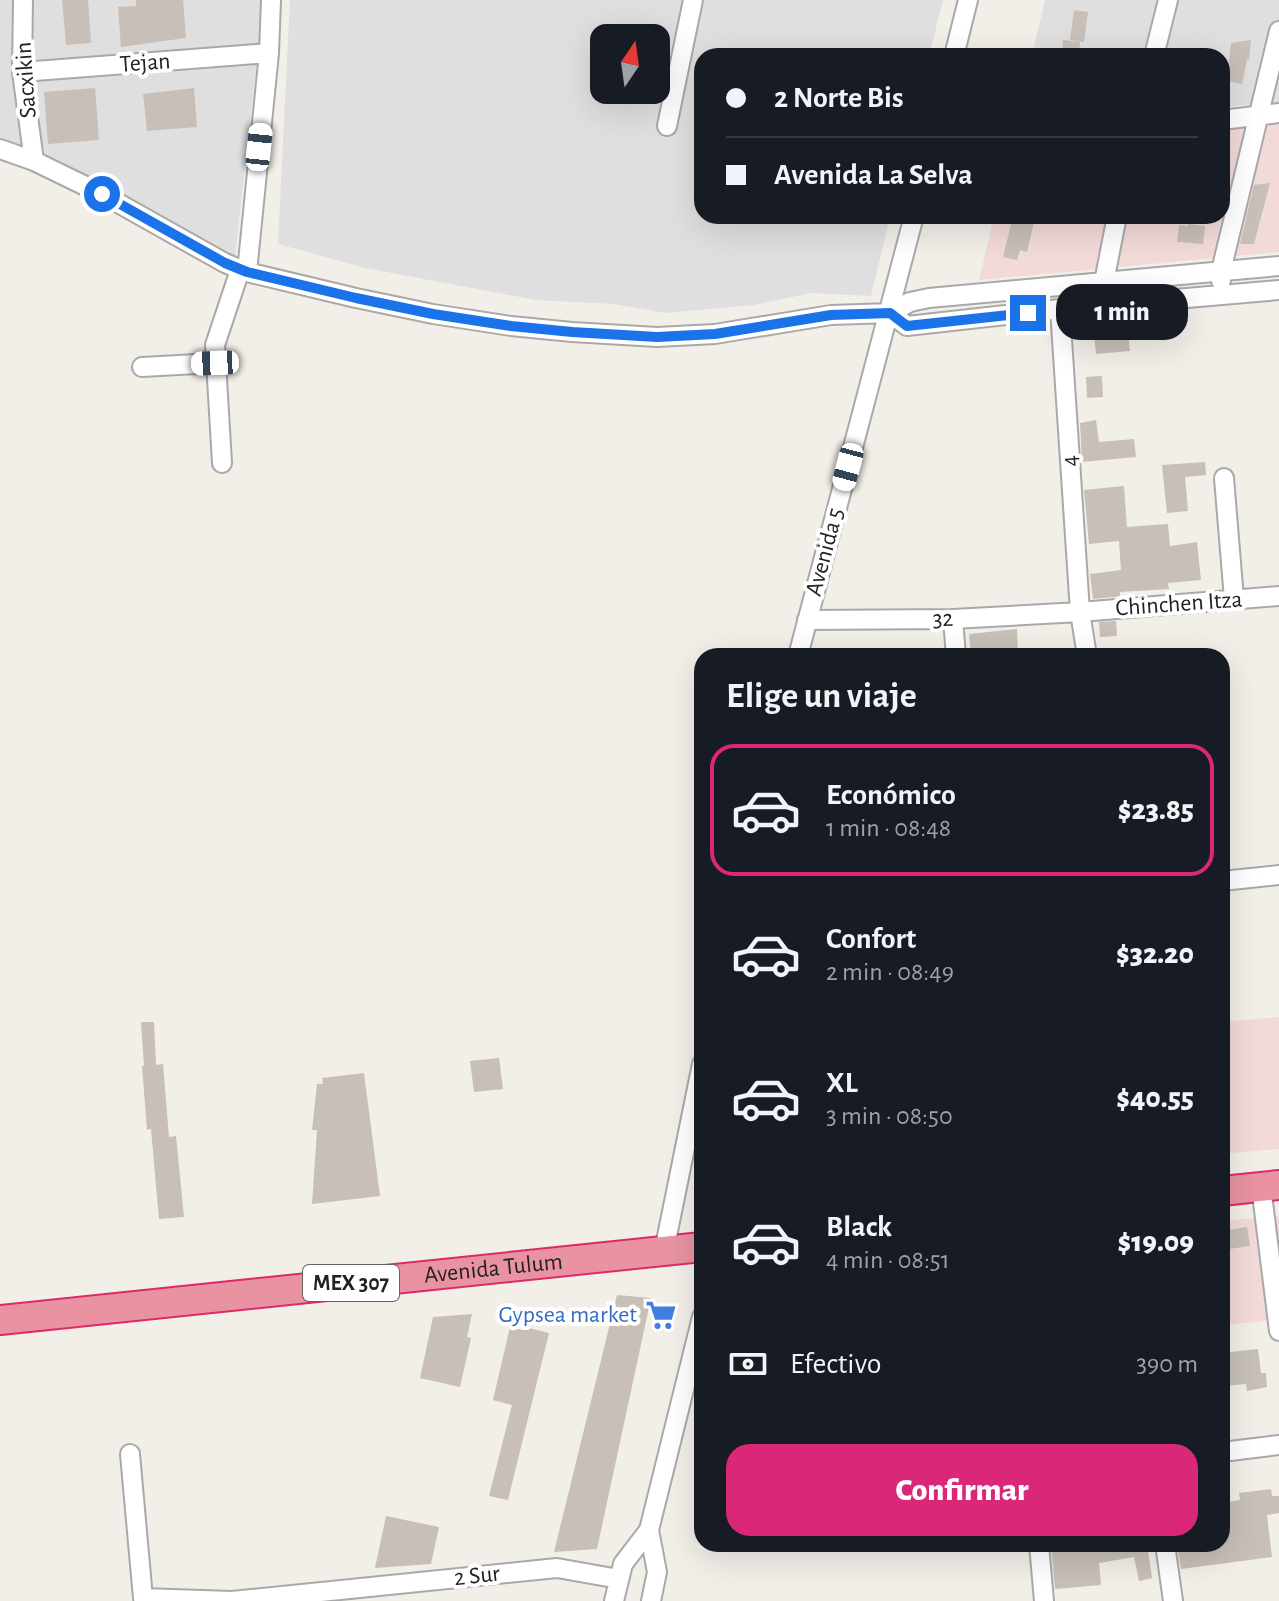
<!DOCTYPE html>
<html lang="es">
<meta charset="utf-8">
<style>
:root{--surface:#171b24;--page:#20242c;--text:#f1f3f6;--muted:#9ea1a6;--line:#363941;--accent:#db2777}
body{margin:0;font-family:"Alegreya Sans",sans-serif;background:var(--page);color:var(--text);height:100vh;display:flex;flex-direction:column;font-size:30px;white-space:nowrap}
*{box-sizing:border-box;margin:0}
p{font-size:26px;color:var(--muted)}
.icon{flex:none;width:44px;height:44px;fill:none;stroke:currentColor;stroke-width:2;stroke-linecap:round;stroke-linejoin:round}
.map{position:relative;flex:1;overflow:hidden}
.panel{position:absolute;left:694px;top:648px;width:536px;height:904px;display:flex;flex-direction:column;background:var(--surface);border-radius:24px;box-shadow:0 8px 32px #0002}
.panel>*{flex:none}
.top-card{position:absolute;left:694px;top:48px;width:536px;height:176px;border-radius:24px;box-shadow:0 8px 32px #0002;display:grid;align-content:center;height:176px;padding:0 32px;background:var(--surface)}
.needle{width:52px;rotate:13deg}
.tools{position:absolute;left:590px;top:24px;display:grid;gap:16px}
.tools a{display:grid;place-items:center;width:80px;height:80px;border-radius:16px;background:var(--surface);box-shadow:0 8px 32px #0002;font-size:40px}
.end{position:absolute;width:36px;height:36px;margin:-18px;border:10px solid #1a73e8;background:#fff;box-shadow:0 0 0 4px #fff}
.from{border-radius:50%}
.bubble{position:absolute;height:56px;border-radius:24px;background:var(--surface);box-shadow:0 8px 32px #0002;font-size:26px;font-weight:800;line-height:56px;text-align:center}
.car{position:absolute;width:24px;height:48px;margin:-24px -12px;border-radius:10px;box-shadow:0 0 6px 2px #0007;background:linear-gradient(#fff 24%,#345 0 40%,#fff 0 76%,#345 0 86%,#fff 0)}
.top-card b{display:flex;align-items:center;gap:28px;height:76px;font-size:30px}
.top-card b+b{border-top:2px solid var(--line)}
.top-card i{width:20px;height:20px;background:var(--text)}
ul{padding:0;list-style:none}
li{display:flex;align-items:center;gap:24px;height:132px;margin:0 16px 12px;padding:0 16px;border:4px solid transparent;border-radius:24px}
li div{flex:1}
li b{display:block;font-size:30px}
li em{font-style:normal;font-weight:800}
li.active{border-color:var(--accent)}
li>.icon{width:72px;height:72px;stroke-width:1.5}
h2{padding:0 32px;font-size:36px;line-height:96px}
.pay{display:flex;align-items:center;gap:20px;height:88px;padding:0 32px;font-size:30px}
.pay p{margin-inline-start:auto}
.action{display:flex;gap:16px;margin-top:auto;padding:16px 32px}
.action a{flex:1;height:92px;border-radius:24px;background:var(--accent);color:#fff;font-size:32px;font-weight:800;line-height:92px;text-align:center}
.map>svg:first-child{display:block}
</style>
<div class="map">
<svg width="1279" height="1601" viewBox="0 0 1279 1601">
<rect width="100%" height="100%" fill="#f2efe9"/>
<!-- residential -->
<path fill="#e0dfdf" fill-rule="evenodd" d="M 0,0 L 261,0 L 259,43 L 235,257 L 112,188 L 0,137 Z
M 290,0 L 943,0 L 929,56 L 702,56 L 702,216 L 890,216 L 871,296 L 812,293 L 753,305 L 666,313 L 613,304 L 536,300 L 365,268 L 278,244 ZM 604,38 L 656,38 L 656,90 L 604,90 Z
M 1045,0 L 1279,0 L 1279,102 L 1222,107 L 1222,56 L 1032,56 Z"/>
<!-- commercial -->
<path fill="#f2dad9" d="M 1279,120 L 1279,252 L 979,280 L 994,216 L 1222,216 L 1222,125 Z
M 1279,1017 L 1279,1149 L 1222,1154 L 1222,1022 Z
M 1279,1216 L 1279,1320 L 1222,1325 L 1222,1221 Z"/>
<!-- building -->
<path fill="#c7bfb8" d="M 62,0 L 88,0 L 91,43 L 66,45 Z
M 136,0 L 183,0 L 186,38 L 121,47 L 118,7 L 136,6 Z
M 1074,10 L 1088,12 L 1084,42 L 1070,40 Z
M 1063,40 L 1080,42 L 1079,56 L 1062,56 Z
M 1251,40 L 1249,60 L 1247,59 L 1242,84 L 1227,81 L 1231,43 Z
M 95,88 L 99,140 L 48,144 L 44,92 Z
M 194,88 L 197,127 L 147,131 L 143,94 Z
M 1270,183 L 1254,244 L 1240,244 L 1254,185 Z
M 1013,216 L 1035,218 L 1027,252 L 1020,250 L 1017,260 L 1003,257 Z
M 1188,224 L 1205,226 L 1203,244 L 1177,242 L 1179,225 L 1188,226 Z
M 1128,332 L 1130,351 L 1096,354 L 1094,334 Z
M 1102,376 L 1103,397 L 1087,398 L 1086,377 Z
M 1096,420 L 1099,442 L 1134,439 L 1136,457 L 1082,462 L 1080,423 Z
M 1205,462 L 1206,475 L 1185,477 L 1188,511 L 1167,513 L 1162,465 Z
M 1124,486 L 1127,527 L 1168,524 L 1170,546 L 1197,542 L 1201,580 L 1168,583 L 1169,589 L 1120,592 L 1120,596 L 1115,597 L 1093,599 L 1090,574 L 1121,570 L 1119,541 L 1089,544 L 1084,490 Z
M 1116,621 L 1117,636 L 1100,637 L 1099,622 Z
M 1017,629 L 1018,656 L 1000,656 L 1000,654 L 971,656 L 969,634 Z
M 141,1022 L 154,1022 L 156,1065 L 163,1064 L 169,1137 L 176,1136 L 184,1217 L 159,1219 L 151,1129 L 147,1130 L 142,1066 L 144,1066 Z
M 499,1058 L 503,1089 L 474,1092 L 470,1061 Z
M 364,1073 L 380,1196 L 312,1204 L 317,1130 L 312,1130 L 317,1084 L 323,1084 L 322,1078 Z
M 1247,1227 L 1250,1246 L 1222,1250 L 1222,1231 Z
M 617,1295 L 651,1298 L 597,1549 L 554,1552 Z
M 472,1314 L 467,1337 L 471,1338 L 460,1387 L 420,1378 L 433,1317 Z
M 510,1327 L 523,1330 L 524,1327 L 549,1333 L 508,1500 L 489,1496 L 512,1405 L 493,1400 Z
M 1258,1349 L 1261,1373 L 1266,1373 L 1267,1387 L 1247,1391 L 1246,1384 L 1224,1386 L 1222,1353 Z
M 1271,1489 L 1272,1496 L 1279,1496 L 1279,1513 L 1267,1515 L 1272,1557 L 1181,1569 L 1177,1546 L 1222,1544 L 1222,1503 L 1240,1500 L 1239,1493 Z
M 386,1516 L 439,1527 L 431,1564 L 375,1568 Z
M 1051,1544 L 1147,1544 L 1152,1578 L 1139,1581 L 1134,1557 L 1099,1563 L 1101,1585 L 1055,1589 Z"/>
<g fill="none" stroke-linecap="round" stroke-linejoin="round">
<!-- minor casing -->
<g stroke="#a9a9a9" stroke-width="22">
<path id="minor" d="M 23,0 L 22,72 L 34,161
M 954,56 L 968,0
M 1154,56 L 1168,0
M 22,72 L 269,53
M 1222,120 L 1279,113
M 667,126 L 693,0
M 0,149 L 34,161 L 102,194 L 225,263 L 247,272 L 356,298 L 433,314 L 511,326 L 572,332 L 657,337 L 715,334 L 831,315 L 890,313 L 910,302 L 929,298 L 1279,266
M 247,272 L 269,53 L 271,0
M 1221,281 L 1221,271 L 1279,31
M 1104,291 L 1104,282 L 1117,216
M 1060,309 L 1080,612 L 1087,656
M 890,313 L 907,326 L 1060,309 L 1279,290
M 142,367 L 215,363
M 222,463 L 215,345 L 240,270
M 1224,478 L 1234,599
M 953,619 L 956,656
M 807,620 L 953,619 L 1080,612 L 1279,596
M 798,656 L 914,216
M 1222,881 L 1279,875
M 1261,1186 L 1279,1331
M 664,1251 L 702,1064
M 1222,1452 L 1279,1445
M 130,1454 L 143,1598 L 232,1601 L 557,1568 L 619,1579
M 649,1530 L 657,1572 L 651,1601
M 1039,1544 L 1044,1601
M 1165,1544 L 1173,1601
M 614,1601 L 623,1564 L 649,1530 L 702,1317"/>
</g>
<!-- highway casing -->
<g stroke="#dc2a67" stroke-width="32">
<g id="highway">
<path d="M 1222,1191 L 1279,1185"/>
<path id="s1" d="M 0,1320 L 702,1247"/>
</g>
</g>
<!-- minor -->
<use href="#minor" stroke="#fff" stroke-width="18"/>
<!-- highway -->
<use href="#highway" stroke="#e892a2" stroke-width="28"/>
</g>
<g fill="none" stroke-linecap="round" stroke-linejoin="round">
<!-- route -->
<path stroke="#1a73e8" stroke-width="10" d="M 102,194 L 225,263 L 247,272 L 356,298 L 433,314 L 511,326 L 572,332 L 657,337 L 715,334 L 831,315 L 890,313 L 907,326 L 1028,313"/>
</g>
<!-- icons -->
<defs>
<g id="supermarket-bare" transform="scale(2.4)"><path d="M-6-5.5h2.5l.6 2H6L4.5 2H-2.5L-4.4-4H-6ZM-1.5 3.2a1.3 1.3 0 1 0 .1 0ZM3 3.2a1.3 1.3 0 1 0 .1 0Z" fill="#3f7fe0" stroke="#fff" stroke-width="2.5" paint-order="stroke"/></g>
</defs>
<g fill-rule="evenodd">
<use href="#supermarket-bare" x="661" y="1315"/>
</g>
<g text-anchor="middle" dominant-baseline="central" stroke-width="8" stroke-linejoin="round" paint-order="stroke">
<!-- shield labels -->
<rect fill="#fff" stroke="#646464" stroke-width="2" x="303" y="1265" width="96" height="36" rx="6"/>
<g font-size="22" font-weight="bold" fill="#222">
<text x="351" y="1283">MEX 307</text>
</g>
<!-- street labels -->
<g font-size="24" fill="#222" stroke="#fff">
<text transform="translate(145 63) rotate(-4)">Tejan</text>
<text transform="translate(26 80) rotate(-94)">Sacxikin</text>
<text transform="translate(1070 461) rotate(-94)">4</text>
<text transform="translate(825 552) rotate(-75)">Avenida 5</text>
<text transform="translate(1179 604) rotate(-4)">Chinchen Itza</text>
<text transform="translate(943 619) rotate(-1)">32</text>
<text stroke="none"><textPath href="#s1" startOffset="496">Avenida Tulum</textPath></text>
<text transform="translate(477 1576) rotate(-6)">2 Sur</text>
</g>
<!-- shop labels -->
<g font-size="24" fill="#366cbe" stroke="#fff" text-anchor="end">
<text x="637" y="1315">Gypsea market</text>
</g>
</g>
</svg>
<div class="tools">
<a><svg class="needle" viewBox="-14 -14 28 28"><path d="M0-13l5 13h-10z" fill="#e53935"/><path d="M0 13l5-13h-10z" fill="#9ea1a6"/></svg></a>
</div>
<i class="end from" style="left:102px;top:194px"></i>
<i class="end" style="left:1028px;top:313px"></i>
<div class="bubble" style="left:1056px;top:284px;width:132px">1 min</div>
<i class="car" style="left:259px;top:147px;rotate:6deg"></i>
<i class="car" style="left:215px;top:363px;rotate:268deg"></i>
<i class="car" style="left:848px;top:467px;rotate:195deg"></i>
<div class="top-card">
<b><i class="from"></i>2 Norte Bis</b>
<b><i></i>Avenida La Selva</b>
</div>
<section class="panel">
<h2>Elige un viaje</h2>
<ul>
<li class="active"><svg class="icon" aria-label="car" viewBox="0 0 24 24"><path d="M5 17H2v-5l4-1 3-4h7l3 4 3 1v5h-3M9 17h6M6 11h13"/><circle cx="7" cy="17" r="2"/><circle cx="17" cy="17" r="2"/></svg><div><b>Económico</b><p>1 min · 08:48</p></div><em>$23.85</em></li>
<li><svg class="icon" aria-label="car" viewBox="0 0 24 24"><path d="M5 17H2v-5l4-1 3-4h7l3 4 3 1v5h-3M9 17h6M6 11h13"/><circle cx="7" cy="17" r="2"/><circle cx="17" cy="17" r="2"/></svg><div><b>Confort</b><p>2 min · 08:49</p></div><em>$32.20</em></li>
<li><svg class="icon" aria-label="car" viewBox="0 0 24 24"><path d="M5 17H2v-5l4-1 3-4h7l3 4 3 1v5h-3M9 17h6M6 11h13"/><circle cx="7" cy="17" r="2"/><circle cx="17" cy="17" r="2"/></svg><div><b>XL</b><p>3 min · 08:50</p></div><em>$40.55</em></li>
<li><svg class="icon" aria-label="car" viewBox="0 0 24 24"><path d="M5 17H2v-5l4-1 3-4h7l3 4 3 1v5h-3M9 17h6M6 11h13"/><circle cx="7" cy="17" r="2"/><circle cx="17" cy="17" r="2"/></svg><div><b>Black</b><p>4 min · 08:51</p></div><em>$19.09</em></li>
</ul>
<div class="pay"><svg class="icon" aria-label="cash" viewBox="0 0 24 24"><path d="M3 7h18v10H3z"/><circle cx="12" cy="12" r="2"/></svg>Efectivo<p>390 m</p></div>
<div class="action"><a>Confirmar</a></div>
</section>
</div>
